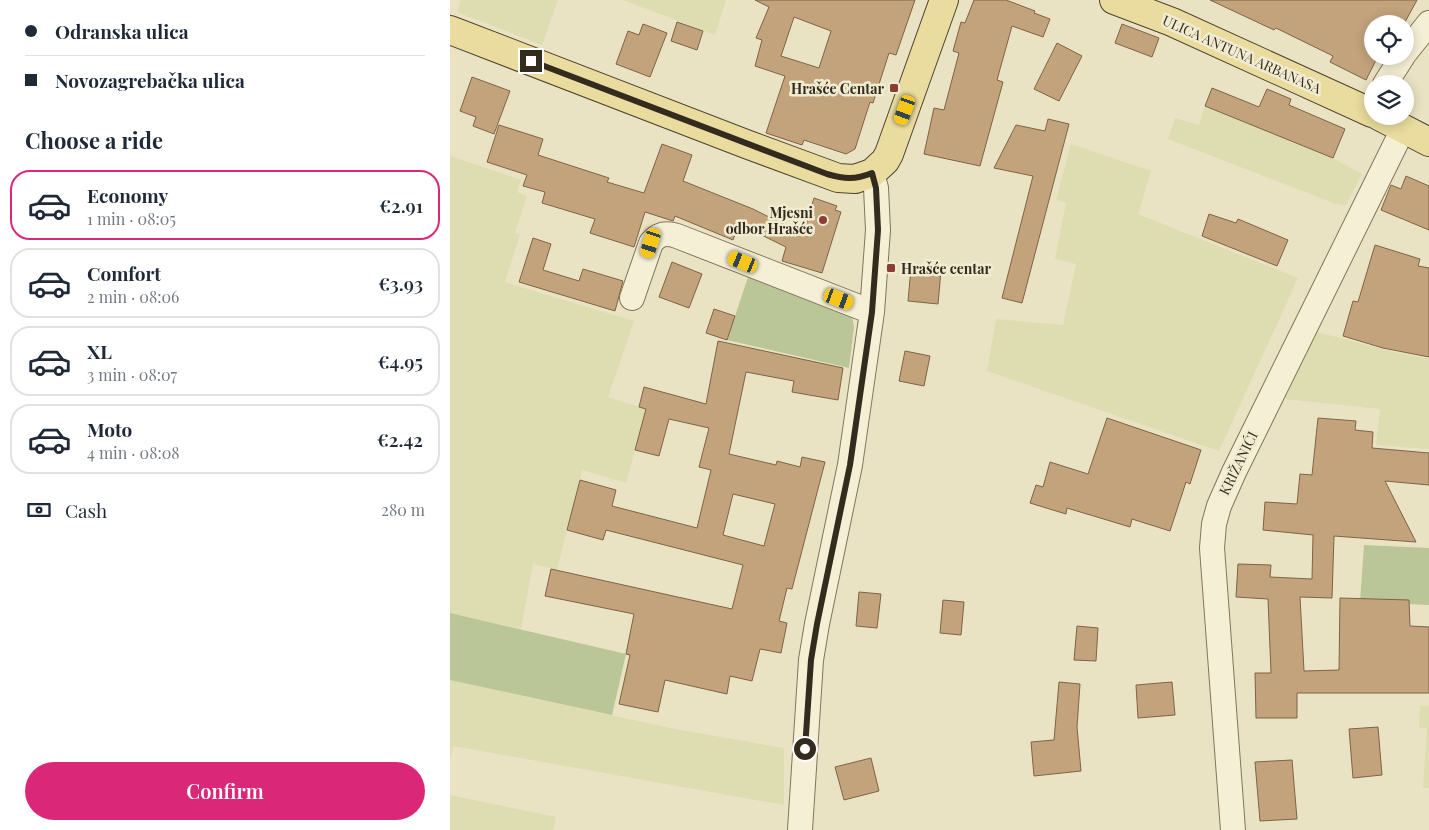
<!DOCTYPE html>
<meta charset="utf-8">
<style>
:root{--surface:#fff;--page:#f6f6f7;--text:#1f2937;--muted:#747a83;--line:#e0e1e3;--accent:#db2777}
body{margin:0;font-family:"Playfair Display",serif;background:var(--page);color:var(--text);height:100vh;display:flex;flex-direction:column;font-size:19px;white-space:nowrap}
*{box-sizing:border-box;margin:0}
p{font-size:16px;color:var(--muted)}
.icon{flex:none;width:28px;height:28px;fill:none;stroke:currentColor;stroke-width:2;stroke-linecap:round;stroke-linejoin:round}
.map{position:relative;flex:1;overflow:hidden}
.panel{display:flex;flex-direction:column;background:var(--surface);width:450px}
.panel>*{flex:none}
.top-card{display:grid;align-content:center;height:110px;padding:0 25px;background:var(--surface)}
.fabs{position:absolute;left:914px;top:15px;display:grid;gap:10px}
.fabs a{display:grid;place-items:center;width:50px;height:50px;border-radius:50%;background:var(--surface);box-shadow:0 2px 12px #0003;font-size:25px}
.end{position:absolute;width:22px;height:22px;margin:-11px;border:6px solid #322b1e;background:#fff;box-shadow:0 0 0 2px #fff}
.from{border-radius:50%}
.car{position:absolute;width:15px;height:30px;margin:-15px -8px;border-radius:6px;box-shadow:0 0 4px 1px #0007;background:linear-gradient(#f5c518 24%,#345 0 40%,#f5c518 0 76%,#345 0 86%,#f5c518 0)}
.top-card b{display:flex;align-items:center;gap:18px;height:48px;font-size:19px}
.top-card b+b{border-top:1px solid var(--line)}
.top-card i{width:12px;height:12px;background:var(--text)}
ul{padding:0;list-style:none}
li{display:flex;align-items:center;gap:15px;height:70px;margin:0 10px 8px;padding:0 15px;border:2px solid var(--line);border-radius:20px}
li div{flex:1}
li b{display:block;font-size:19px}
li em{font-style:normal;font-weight:600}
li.on{border-color:var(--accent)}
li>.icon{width:45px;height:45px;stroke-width:1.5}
h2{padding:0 25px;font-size:22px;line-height:60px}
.pay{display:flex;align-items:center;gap:12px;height:55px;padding:0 25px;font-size:19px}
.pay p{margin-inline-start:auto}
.action{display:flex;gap:10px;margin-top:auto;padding:10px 25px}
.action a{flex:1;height:58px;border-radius:30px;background:var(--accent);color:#fff;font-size:20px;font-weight:600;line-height:58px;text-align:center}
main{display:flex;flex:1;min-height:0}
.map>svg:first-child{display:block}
</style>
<main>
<section class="panel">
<div class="top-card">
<b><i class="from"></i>Odranska ulica</b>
<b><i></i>Novozagrebačka ulica</b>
</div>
<h2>Choose a ride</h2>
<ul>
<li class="on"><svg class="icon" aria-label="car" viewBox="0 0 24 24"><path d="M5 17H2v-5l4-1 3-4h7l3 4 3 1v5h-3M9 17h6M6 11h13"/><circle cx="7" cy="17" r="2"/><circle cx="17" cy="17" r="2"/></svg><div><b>Economy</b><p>1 min · 08:05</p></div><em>€2.91</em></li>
<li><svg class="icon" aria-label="car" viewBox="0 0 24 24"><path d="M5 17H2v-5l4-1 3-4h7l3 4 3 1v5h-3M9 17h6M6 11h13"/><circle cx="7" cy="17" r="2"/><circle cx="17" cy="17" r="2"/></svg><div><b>Comfort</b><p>2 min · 08:06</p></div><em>€3.93</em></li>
<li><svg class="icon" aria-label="car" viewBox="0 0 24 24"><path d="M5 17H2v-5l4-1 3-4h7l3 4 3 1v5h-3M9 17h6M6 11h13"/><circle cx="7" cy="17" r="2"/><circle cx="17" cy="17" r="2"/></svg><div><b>XL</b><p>3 min · 08:07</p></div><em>€4.95</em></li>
<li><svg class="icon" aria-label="car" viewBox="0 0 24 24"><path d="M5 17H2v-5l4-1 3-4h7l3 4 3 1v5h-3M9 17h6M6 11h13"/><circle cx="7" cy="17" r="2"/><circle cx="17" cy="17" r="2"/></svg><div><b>Moto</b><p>4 min · 08:08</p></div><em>€2.42</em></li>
</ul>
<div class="pay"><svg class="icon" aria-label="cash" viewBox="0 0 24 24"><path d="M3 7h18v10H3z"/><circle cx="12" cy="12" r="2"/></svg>Cash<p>280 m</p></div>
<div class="action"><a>Confirm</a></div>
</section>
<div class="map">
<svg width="979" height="830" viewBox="0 0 979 830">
<rect width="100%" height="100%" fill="#e9e3c3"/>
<!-- farmland -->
<path fill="#dedcb1" d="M 11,0 L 108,0 L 92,45 L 7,12 Z
M 173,0 L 276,0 L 265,35 Z
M 755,106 L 883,158 L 912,174 L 896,205 L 886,204 L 718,139 L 725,118 L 749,125 Z
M 621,144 L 701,171 L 688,214 L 848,278 L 769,451 L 537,371 L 546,319 L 613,325 L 626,264 L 605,259 L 616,203 L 606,200 Z
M 0,156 L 71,180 L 67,192 L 77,196 L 65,233 L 70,234 L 55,282 L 184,321 L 158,397 L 196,409 L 176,483 L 132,470 L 107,570 L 83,564 L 71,629 L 0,613 Z
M 867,332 L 940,351 L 979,359 L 979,449 L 926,445 L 930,409 L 835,399 Z
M 0,680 L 225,729 L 334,748 L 334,805 L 3,746 L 0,760 Z
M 970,706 L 979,706 L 979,788 L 973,788 L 977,728 L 969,728 Z
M 0,795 L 106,817 L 103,830 L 0,830 Z"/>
<!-- green -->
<path fill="#bac698" d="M 299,274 L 402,316 L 404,327 L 399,368 L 277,340 Z
M 914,545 L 979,548 L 979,605 L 910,602 Z
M 0,613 L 176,654 L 162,715 L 0,680 Z"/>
<!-- building -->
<path fill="#c3a37c" stroke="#7e6344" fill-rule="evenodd" d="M 305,0 L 465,0 L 446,55 L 439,53 L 423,103 L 420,102 L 405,149 L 396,154 L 354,140 L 352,145 L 316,133 L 335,76 L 305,66 L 312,40 L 306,38 L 319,7 ZM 344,17 L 381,31 L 369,68 L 331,56 Z
M 524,0 L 556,0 L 585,11 L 584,13 L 600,19 L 593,37 L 562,26 L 547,80 L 553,82 L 530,166 L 474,154 L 484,108 L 494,110 L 509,53 L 503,51 L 511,22 L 515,23 Z
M 760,0 L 967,0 L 954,24 L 922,24 L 922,56 L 928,56 L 916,80 L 880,62 L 883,56 L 826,28 L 824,30 Z
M 227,22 L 253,31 L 247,50 L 221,41 Z
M 193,24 L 217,33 L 200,77 L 166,64 L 178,31 L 189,35 Z
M 672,24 L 709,38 L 702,57 L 665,43 Z
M 607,43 L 632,56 L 609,101 L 584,89 Z
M 22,77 L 60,91 L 44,134 L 23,126 L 26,117 L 10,111 Z
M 762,88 L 809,107 L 817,89 L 841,99 L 839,105 L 895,129 L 883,158 L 755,106 Z
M 598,119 L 619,124 L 572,303 L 552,298 L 583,176 L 544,168 L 566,125 L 595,131 Z
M 49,125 L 93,139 L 88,155 L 159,178 L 157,182 L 194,193 L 212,144 L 242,155 L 233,181 L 303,209 L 345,230 L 346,226 L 355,228 L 364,198 L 387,206 L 385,210 L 391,212 L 372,273 L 332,261 L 336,247 L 289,224 L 283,240 L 225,216 L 223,221 L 195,212 L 184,247 L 140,233 L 145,219 L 92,203 L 95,192 L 73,186 L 77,175 L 37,162 Z
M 956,176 L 979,186 L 979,230 L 931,210 L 941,185 L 951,189 Z
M 759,214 L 786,223 L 788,219 L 838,240 L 827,266 L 752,236 Z
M 83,238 L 101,244 L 93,270 L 129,281 L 133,269 L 173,281 L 165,311 L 69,282 Z
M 925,245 L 970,259 L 968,266 L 979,268 L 979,357 L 933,348 L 893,336 L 903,301 L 908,302 Z
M 222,262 L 252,274 L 239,308 L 209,297 Z
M 461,268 L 491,271 L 488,304 L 458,301 Z
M 264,309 L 285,316 L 277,340 L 256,333 Z
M 268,341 L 393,368 L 388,400 L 342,392 L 344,381 L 296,372 L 279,454 L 326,465 L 327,461 L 350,467 L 352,457 L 375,462 L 342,589 L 337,588 L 329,621 L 337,623 L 331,653 L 310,649 L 302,681 L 280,676 L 277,694 L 215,680 L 208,712 L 169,704 L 180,655 L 176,654 L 184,614 L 95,596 L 101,569 L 282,609 L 293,565 L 156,530 L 153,540 L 117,530 L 130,480 L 166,490 L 162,506 L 247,528 L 261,470 L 249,467 L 259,428 L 219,419 L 209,456 L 185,450 L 196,409 L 189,407 L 194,387 L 256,404 ZM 283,494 L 325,504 L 314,546 L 273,535 Z
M 455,351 L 480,356 L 474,386 L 449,381 Z
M 657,418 L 751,450 L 740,484 L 736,482 L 720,531 L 682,519 L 680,527 L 617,508 L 616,514 L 580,503 L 586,485 L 593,487 L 600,462 L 638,474 Z
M 868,418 L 906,421 L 905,430 L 923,432 L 922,448 L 979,453 L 979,485 L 935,481 L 966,542 L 884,536 L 882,598 L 850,597 L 854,671 L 889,670 L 890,598 L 959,600 L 960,626 L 979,627 L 979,693 L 847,693 L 847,718 L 806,718 L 805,673 L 821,673 L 818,599 L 786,597 L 788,564 L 821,565 L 820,577 L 862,579 L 863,535 L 813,530 L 815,502 L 847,504 L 850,474 L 862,475 Z
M 409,592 L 431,594 L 427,628 L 406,626 Z
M 493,600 L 514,602 L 511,635 L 490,633 Z
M 627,626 L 648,628 L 646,661 L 624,660 Z
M 609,682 L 630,684 L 627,727 L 631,771 L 584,776 L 581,742 L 604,740 Z
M 722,682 L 725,715 L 688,718 L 686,685 Z
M 928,727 L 932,775 L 903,778 L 899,729 Z
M 421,758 L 429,791 L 394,800 L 385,767 Z
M 842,760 L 847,819 L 810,821 L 805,762 Z"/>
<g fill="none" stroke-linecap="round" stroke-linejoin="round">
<!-- minor casing -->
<g stroke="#81755c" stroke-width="26">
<path id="minor" d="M 955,53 L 979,23
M 935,84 L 953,56
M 182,298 L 201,243 C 208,234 215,232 227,236 L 422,312
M 350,830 L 361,660 L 367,624 L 400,465 L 422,312 L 428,230 L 426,188 L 422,173
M 783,830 L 762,548 L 764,524 L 769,506 L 784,472 L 953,129"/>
</g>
<!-- major casing -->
<g stroke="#4f432f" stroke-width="30">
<path id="major" d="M 664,0 L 722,22 L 922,113
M 0,30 L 296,144 L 388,178 L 405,179 L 422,173 L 435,161 L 439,154 L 494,0
M 929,116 L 979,142"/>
</g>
<!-- minor -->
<use href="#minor" stroke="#f5f0d5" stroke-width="24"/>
<!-- major -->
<use href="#major" stroke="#e9dc9e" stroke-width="28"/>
</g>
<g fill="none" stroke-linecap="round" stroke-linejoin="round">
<!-- route -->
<path stroke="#322b1e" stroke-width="6" d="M 81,61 L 377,174 C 394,179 405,180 422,173 L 426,188 L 428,230 L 422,312 L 400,465 L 367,624 L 361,660 L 355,749"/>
</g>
<!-- markers -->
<g fill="#8a3d32" stroke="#f1ecd1" stroke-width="2">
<rect x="439" y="83" width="10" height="10" rx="2.5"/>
<circle cx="373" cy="220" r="5"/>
<rect x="436" y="263" width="10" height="10" rx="2.5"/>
</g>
<g text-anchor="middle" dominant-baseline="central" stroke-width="5" stroke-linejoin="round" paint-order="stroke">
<!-- street labels -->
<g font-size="14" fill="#322b1e" stroke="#f1ecd1">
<text transform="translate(792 54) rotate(24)">ULICA ANTUNA ARBANASA</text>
<text transform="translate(788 463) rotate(-64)">KRIŽANIĆI</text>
</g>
<!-- poi labels -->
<g font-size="14" font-weight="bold" fill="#322b1e" stroke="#f1ecd1" text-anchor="end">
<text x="434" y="88">Hrašće Centar</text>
<text x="363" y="212">Mjesni<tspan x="363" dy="16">odbor Hrašće</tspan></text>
<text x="451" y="268" text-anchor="start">Hrašće centar</text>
</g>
</g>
</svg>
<div class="fabs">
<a><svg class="icon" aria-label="locate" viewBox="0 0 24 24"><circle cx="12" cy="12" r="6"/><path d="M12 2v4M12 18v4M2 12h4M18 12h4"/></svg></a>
<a><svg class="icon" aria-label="layers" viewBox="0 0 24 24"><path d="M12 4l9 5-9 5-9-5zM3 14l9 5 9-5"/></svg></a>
</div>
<i class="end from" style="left:355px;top:749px"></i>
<i class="end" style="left:81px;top:61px"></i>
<i class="car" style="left:455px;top:110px;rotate:200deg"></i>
<i class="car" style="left:201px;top:243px;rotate:198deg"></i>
<i class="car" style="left:293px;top:262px;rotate:292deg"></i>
<i class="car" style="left:389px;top:299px;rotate:111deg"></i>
</div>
</main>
